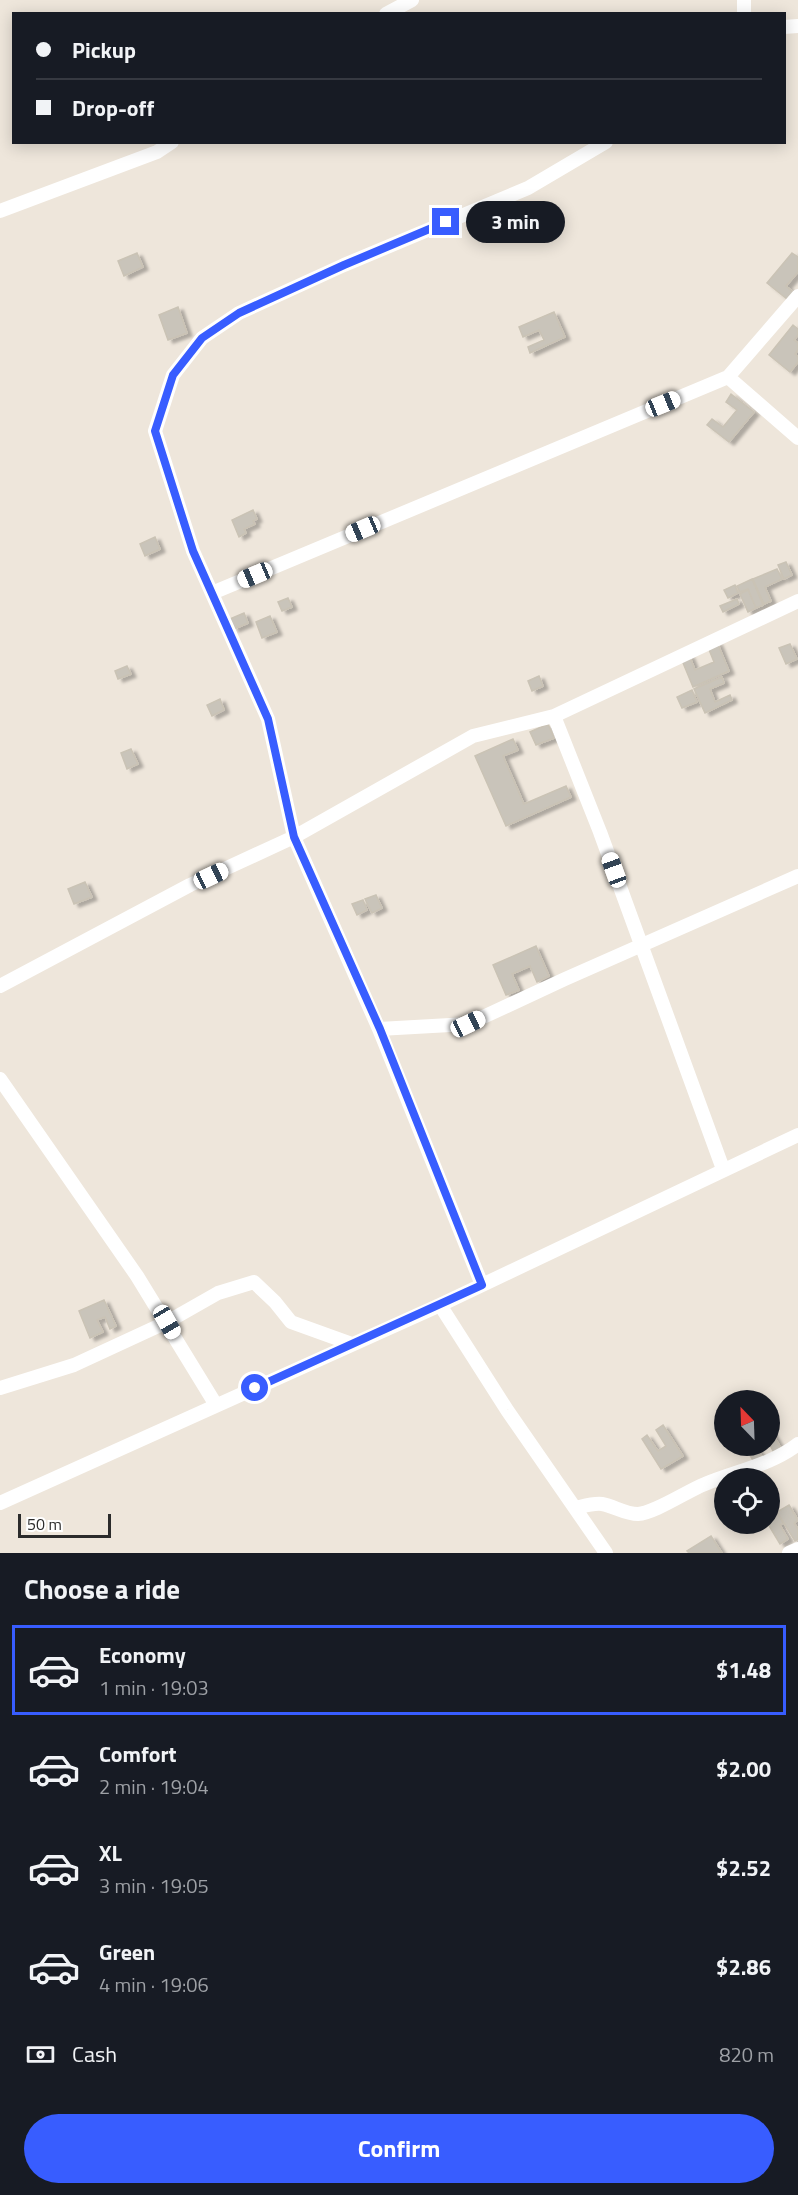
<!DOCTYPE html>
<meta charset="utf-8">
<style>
:root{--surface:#171b24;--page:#242831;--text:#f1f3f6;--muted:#9ea1a6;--line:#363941;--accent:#385dff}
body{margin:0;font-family:"Titillium Web",sans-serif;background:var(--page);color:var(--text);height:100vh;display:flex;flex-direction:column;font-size:22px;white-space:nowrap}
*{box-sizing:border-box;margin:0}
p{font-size:20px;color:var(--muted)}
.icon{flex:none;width:33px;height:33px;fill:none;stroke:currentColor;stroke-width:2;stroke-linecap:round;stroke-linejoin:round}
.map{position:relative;height:1553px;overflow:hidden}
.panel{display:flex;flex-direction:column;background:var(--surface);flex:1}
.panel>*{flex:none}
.banner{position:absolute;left:12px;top:12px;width:774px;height:132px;border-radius:0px;box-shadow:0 3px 15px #0003;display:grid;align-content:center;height:132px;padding:0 24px;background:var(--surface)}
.needle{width:39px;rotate:337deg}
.fabs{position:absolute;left:714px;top:1390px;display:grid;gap:12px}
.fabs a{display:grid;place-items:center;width:66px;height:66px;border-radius:50%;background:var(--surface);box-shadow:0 3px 15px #0003;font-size:30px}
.scale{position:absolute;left:18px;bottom:15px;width:93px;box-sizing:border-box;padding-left:6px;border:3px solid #2b2b2b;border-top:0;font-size:16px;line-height:21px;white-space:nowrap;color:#2b2b2b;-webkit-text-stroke:4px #fff;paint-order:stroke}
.end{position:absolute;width:27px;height:27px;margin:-14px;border:8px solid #385dff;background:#fff;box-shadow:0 0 0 3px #fff}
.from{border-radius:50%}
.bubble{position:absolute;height:42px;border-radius:21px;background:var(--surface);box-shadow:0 3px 15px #0003;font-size:20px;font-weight:700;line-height:42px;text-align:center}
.car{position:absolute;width:18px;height:36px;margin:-18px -9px;border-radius:8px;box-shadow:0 0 4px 2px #0007;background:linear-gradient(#fff 24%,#345 0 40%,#fff 0 76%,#345 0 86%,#fff 0)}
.banner b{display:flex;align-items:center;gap:21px;height:57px;font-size:22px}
.banner b+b{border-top:2px solid var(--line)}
.banner i{width:15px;height:15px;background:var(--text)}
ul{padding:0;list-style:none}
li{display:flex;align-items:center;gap:18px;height:90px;margin:0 12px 9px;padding:0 12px;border:3px solid transparent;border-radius:0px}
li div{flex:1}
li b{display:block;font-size:22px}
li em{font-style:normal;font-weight:700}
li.on{border-color:var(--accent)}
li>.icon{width:54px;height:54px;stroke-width:1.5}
h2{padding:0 24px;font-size:27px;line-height:72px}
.pay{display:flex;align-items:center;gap:15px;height:66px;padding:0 24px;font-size:22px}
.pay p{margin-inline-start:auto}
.button{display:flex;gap:12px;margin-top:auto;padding:12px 24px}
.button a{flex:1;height:69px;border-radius:36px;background:var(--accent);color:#fff;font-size:24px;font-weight:700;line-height:69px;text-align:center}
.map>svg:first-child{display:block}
</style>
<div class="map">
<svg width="798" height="1553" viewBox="0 0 798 1553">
<defs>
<filter id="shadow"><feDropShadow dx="5" dy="3" stdDeviation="1.5" flood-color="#0004"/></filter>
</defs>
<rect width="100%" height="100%" fill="#eee6db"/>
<!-- building -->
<path fill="#c9c4ba" stroke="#cac3b5" stroke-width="1.5" filter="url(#shadow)" d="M 137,253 L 143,267 L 124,276 L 118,261 Z
M 792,253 L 798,257 L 798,272 L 786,286 L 793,292 L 787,299 L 767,283 Z
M 178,307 L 187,333 L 168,340 L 159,315 Z
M 554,312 L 565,337 L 530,353 L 528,347 L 544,340 L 539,330 L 523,337 L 519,327 Z
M 793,325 L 798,329 L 798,335 L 794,340 L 798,343 L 798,350 L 795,354 L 798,357 L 798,362 L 790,372 L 769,355 Z
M 731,394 L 754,412 L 729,442 L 707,425 L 712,419 L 723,427 L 737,410 L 726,402 Z
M 253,510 L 257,519 L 253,521 L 255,524 L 244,529 L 246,533 L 239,537 L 232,520 Z
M 155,537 L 160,549 L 145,556 L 140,544 Z
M 786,562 L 792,575 L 784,579 L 778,565 Z
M 777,569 L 782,579 L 765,587 L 771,601 L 764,604 L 753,579 Z
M 752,579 L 763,605 L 756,608 L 748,589 L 740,592 L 737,586 Z
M 735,585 L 738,593 L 728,598 L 724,590 Z
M 748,590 L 756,608 L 748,612 L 740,594 Z
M 288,598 L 292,607 L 282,611 L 278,602 Z
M 737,599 L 739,604 L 723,612 L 720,606 Z
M 244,613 L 248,623 L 234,629 L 230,619 Z
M 270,616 L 277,632 L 262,638 L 256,622 Z
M 717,642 L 729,671 L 693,687 L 681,658 L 689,655 L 695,670 L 714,662 L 708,647 Z
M 790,644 L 797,659 L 786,664 L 779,648 Z
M 127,666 L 131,674 L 118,679 L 115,671 Z
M 539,676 L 543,686 L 532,691 L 528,681 Z
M 722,677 L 724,683 L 710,689 L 715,702 L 730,695 L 732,700 L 705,713 L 694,689 Z
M 692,690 L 697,702 L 682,708 L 677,697 Z
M 220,699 L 224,710 L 212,716 L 207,705 Z
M 548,724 L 554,738 L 536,745 L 530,732 Z
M 513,739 L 518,750 L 503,756 L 524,804 L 566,786 L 571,797 L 506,826 L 475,756 Z
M 131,749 L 138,764 L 127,769 L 121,753 Z
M 85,882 L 92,897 L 74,904 L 68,889 Z
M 376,895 L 382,908 L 372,913 L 365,899 Z
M 363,900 L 367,910 L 357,915 L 352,904 Z
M 536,946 L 549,976 L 537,982 L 530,966 L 512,974 L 519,990 L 506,995 L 493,965 Z
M 104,1300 L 116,1326 L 110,1329 L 105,1317 L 97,1320 L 103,1332 L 90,1338 L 79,1311 Z
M 663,1425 L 683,1456 L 661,1469 L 642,1439 L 647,1435 L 658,1451 L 666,1446 L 656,1430 Z
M 770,1430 L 781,1448 L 774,1453 L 770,1445 Z
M 744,1446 L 755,1446 L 764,1459 L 756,1465 Z
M 789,1505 L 798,1520 L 794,1523 L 798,1529 L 798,1539 L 795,1541 L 777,1512 Z
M 775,1509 L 783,1523 L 780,1525 L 788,1539 L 780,1544 L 768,1524 L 770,1524 L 770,1512 Z
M 711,1536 L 722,1553 L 689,1553 L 687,1551 Z"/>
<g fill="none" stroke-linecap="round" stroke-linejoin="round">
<!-- street -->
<path stroke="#fff" stroke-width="14" d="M 386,14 L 412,0
M 744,14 L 744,0
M 784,27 L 798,26
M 0,211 L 157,152 L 172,142
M 798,296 L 728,377 L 798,438
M 212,593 L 728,377
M 0,986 L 190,885 L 294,837 L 473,736 L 554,716
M 379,1029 L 468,1024 L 565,979 L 798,876
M 0,1079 L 137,1276 L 216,1405
M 723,1169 L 600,832 L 554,716 L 798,601
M 482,1285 L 379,1029 L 294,837 L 268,719 L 193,551 L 155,431 L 173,375 L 202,338 L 239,313 L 344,265 L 528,188 L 606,142
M 440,1305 L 507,1410 L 606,1553
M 0,1388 L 74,1365 L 167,1322 L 218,1293 L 254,1282 L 275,1302 L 291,1322 L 352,1344
M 0,1503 L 440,1305 L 798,1135
M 575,1508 C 584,1506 593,1503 602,1504 C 614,1506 625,1514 638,1514 C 655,1513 687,1491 705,1484 C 736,1471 771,1465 798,1444
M 789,1553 L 798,1549"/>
</g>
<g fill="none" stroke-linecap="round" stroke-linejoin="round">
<!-- route -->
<path stroke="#385dff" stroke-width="8" d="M 255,1388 L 482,1285 L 380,1029 L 294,837 L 268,719 L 193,551 L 155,431 L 173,375 L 202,338 L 239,313 L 344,265 L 446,222"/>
</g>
</svg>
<div class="fabs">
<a><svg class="needle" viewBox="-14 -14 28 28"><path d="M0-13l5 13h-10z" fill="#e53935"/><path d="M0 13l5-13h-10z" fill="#9ea1a6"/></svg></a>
<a><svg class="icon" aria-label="locate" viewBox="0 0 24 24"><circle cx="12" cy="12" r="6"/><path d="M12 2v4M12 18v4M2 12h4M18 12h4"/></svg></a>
</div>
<div class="scale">50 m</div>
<i class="end from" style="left:255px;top:1388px"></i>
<i class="end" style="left:446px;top:222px"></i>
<div class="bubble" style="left:466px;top:201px;width:99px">3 min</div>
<i class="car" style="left:663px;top:404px;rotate:68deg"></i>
<i class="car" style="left:363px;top:529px;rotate:247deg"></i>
<i class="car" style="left:255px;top:575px;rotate:247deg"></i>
<i class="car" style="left:614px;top:870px;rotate:340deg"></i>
<i class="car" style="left:211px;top:876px;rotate:65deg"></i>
<i class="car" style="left:468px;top:1024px;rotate:65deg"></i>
<i class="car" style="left:167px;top:1322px;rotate:150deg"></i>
<div class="banner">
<b><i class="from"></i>Pickup</b>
<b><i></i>Drop-off</b>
</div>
</div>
<section class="panel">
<h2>Choose a ride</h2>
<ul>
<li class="on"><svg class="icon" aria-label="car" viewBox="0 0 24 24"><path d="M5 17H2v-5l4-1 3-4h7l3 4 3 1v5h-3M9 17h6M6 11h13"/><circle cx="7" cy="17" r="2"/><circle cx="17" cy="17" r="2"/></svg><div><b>Economy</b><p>1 min · 19:03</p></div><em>$1.48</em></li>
<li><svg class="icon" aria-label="car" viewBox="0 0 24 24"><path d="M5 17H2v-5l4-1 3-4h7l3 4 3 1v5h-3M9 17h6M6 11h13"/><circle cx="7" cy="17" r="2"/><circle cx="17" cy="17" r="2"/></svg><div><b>Comfort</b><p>2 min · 19:04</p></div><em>$2.00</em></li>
<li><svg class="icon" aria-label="car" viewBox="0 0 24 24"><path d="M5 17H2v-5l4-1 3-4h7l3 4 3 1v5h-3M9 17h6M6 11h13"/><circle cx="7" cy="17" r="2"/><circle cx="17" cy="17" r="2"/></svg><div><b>XL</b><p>3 min · 19:05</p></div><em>$2.52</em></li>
<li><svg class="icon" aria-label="car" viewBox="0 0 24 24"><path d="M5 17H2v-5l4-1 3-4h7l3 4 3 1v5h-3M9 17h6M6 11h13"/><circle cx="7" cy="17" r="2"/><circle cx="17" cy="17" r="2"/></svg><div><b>Green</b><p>4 min · 19:06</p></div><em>$2.86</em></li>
</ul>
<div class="pay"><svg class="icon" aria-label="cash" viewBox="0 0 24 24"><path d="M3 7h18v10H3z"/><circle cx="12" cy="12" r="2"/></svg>Cash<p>820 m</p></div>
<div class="button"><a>Confirm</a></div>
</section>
